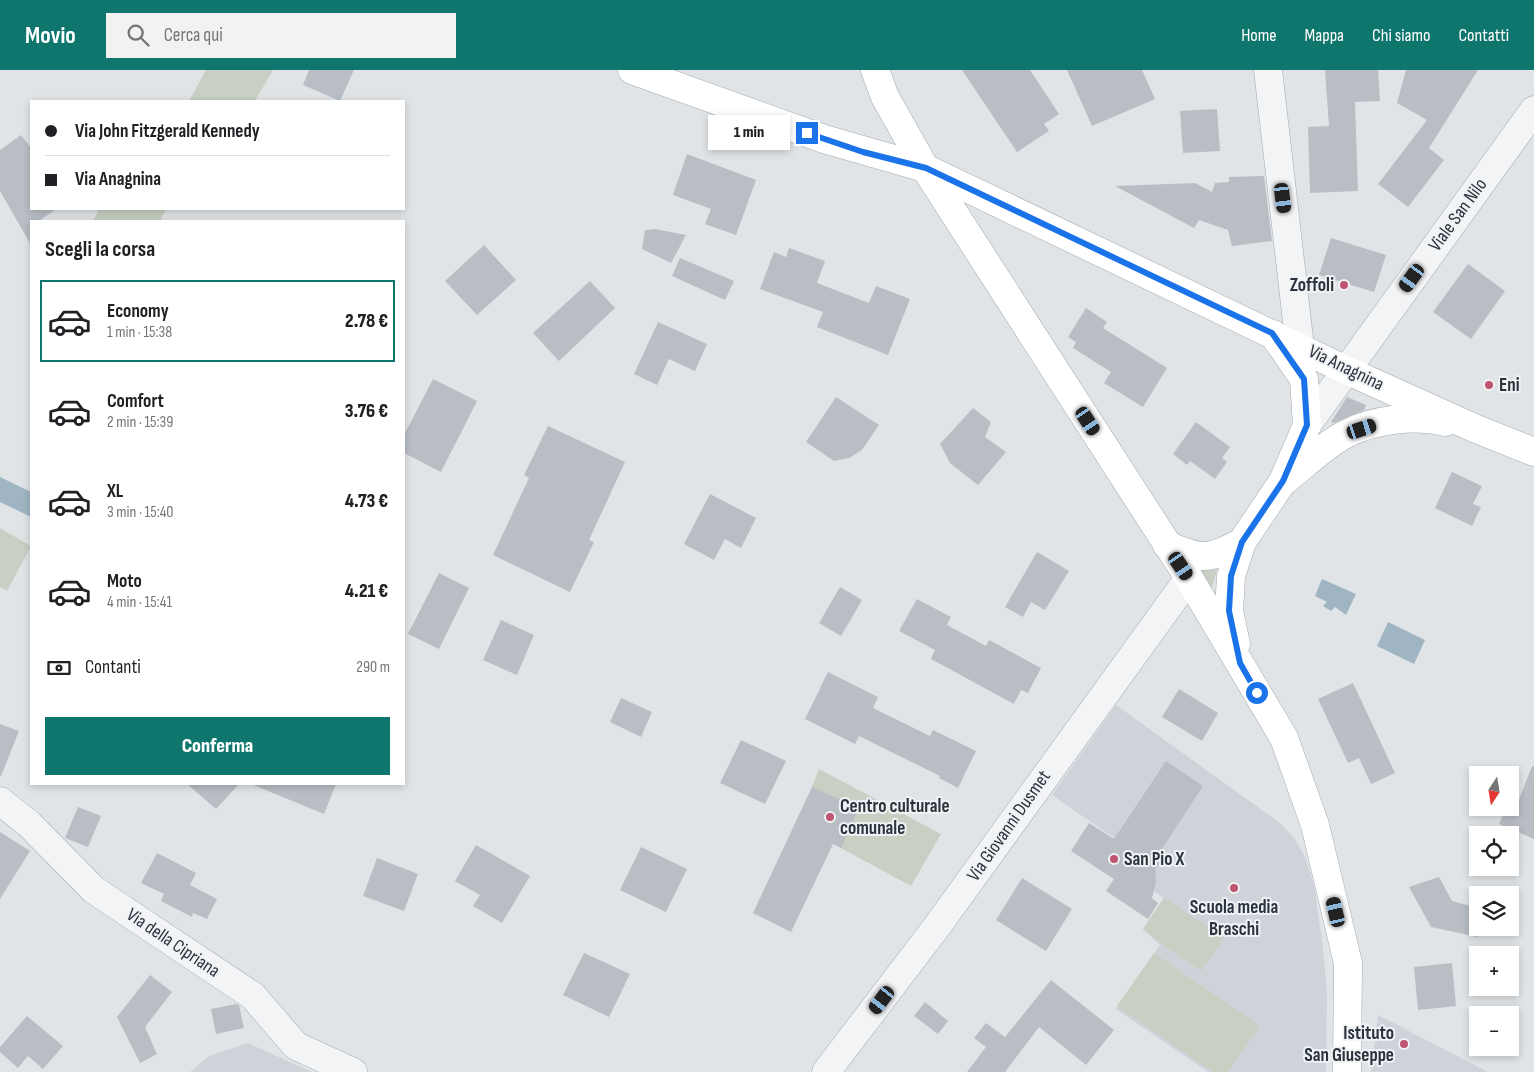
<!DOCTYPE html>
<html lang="it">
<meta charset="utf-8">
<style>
:root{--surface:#fff;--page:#f2f2f2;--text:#202124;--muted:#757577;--line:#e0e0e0;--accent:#0f766e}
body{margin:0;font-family:"Sofia Sans Condensed",sans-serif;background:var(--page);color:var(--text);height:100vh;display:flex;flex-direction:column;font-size:19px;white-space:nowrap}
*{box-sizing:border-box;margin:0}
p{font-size:16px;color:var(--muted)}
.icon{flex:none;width:28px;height:28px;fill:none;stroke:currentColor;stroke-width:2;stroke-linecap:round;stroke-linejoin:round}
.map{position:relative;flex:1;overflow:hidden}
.panel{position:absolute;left:30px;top:150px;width:375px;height:565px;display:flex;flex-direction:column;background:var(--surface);border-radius:0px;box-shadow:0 2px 8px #0003}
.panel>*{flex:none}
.banner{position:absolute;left:30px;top:30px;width:375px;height:110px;border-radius:0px;box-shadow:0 2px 8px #0003;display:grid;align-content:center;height:110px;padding:0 15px;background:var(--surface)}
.needle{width:32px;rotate:192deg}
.fabs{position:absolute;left:1469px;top:696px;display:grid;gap:10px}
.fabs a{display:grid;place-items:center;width:50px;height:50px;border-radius:0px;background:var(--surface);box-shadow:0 2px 8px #0003;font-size:25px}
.end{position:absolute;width:22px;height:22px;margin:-11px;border:6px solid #1a73e8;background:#fff;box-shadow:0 0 0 2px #fff}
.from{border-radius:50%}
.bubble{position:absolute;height:35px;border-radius:0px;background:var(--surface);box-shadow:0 2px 8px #0003;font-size:16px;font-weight:800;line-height:35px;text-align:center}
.car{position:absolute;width:15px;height:30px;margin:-15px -8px;border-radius:6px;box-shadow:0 0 4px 1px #0007;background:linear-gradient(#222 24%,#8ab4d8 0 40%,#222 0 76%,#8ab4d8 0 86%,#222 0)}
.banner b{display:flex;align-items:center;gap:18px;height:48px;font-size:19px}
.banner b+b{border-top:1px solid var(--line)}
.banner i{width:12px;height:12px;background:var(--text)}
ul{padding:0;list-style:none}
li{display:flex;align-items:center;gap:15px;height:82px;margin:0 10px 8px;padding:0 5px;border:2px solid transparent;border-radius:0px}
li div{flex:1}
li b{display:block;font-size:19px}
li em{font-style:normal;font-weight:800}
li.active{border-color:var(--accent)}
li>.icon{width:45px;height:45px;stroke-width:1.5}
h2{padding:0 15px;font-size:22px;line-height:60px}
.pay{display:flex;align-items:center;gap:12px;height:55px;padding:0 15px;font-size:19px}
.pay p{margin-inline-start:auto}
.cta{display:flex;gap:10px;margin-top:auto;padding:10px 15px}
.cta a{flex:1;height:58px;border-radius:0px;background:var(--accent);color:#fff;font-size:20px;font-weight:800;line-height:58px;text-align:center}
header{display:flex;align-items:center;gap:30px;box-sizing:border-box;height:70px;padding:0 25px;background:var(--accent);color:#fff}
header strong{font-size:24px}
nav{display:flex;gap:28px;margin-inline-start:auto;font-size:18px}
.search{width:350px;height:45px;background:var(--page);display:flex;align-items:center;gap:12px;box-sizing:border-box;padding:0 18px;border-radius:0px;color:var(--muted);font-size:19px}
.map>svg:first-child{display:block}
</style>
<header>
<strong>Movio</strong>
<div class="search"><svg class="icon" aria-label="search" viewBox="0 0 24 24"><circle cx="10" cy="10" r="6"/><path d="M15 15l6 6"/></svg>Cerca qui</div>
<nav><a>Home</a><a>Mappa</a><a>Chi siamo</a><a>Contatti</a></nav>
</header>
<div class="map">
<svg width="1534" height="1002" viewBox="0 0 1534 1002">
<rect width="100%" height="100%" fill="#e0e4e7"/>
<!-- built -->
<path fill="#cfd3d9" d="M 1116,635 L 1280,753 L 1295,769 L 1305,787 L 1314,815 L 1323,878 L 1327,922 L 1326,1002 L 1208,1002 L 1116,939 L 1160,875 L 1143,859 L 1164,828 L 1152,820 L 1156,812 L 1152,803 L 1156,797 L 1052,725 Z
M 1378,945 L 1488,1002 L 1371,1002 Z
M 248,973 L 312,1002 L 190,1002 L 209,986 Z"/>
<!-- green -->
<path fill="#c7d0c2" d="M 206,0 L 273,0 L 255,31 L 189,31 Z
M 99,139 L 166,139 L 160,151 L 93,151 Z
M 0,458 L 31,476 L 7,521 L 0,517 Z
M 1181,496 L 1217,500 L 1206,537 Z
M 819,699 L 941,764 L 911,816 L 841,778 L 812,717 Z
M 1164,828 L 1224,868 L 1201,901 L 1161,874 L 1143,859 Z
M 1154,883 L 1260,956 L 1228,1002 L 1213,1002 L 1117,936 Z"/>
<!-- water -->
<path fill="#a0b5c3" d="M 0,407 L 31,422 L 31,447 L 0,432 Z
M 1322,509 L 1356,524 L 1346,545 L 1335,537 L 1331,541 L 1323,536 L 1327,532 L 1315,526 Z
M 1388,552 L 1425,570 L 1414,594 L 1377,576 Z"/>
<!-- building -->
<path fill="#b8bec4" d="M 309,0 L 354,0 L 340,31 L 303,15 Z
M 962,0 L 1030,0 L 1059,44 L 1044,54 L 1049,61 L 1017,82 Z
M 1067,0 L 1142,0 L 1155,29 L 1092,56 Z
M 1325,0 L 1378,0 L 1380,31 L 1355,32 L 1358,121 L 1310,123 L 1308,57 L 1329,56 Z
M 1406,0 L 1478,0 L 1429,78 L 1444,90 L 1408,137 L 1378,114 L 1427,50 L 1397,33 Z
M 1217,39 L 1220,81 L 1183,83 L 1180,41 Z
M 21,65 L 31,78 L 31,139 L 56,139 L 39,151 L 31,151 L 31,175 L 0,121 L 0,80 Z
M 687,84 L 756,110 L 736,165 L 705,154 L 711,139 L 673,125 Z
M 1264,106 L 1272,171 L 1232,176 L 1228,160 L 1199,150 L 1194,158 L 1115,116 L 1195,113 L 1212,122 L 1215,113 L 1229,112 L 1229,107 Z
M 655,159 L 686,165 L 671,193 L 642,179 L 645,160 Z
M 1331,168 L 1386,185 L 1374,222 L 1319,205 Z
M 484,175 L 516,210 L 477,245 L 445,211 Z
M 789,178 L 825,191 L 817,213 L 869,233 L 876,216 L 910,229 L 888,285 L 817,257 L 823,242 L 760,219 L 774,182 L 786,187 Z
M 680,188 L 734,211 L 725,230 L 672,206 Z
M 1468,194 L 1505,221 L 1471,269 L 1433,242 Z
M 590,211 L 615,238 L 559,291 L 533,263 Z
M 1086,238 L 1107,252 L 1103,258 L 1167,298 L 1143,337 L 1104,313 L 1111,302 L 1073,278 L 1076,272 L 1068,267 Z
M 658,252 L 707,274 L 695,301 L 669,289 L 657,315 L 634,304 Z
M 433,309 L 477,331 L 441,402 L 404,383 L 404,365 Z
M 836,327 L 879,355 L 862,380 L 849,388 L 834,391 L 806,372 Z
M 1347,327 L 1366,335 L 1364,340 L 1334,353 L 1331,352 Z
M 973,338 L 991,352 L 985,367 L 1006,382 L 978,415 L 950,393 L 940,374 Z
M 1196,352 L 1230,377 L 1222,388 L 1227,392 L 1215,409 L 1190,391 L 1187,395 L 1173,384 Z
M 548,356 L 625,392 L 589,470 L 594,472 L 570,522 L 493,485 L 529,408 L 524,405 Z
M 1452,402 L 1482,416 L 1473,434 L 1481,437 L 1472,456 L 1435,438 Z
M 710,424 L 756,448 L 741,478 L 725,469 L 714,490 L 684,474 Z
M 1037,482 L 1069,501 L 1045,540 L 1031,532 L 1023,547 L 1005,537 Z
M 439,503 L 469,518 L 439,579 L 408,564 Z
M 840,517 L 862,530 L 841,566 L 819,553 Z
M 917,529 L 951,547 L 947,555 L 986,576 L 989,570 L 1041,598 L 1028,623 L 1021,620 L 1014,634 L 931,589 L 935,580 L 899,561 Z
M 501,550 L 534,565 L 517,605 L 483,590 Z
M 828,602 L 878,627 L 873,638 L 930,666 L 933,660 L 976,681 L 958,718 L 939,708 L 940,706 L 859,666 L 855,674 L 805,649 Z
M 1353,613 L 1395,703 L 1371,714 L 1359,688 L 1348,693 L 1318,629 Z
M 1179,619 L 1218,643 L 1202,671 L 1162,647 Z
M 621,628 L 652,642 L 641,667 L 610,652 Z
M 0,654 L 19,661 L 1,706 L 0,706 Z
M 741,670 L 786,691 L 765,734 L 720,713 Z
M 1166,691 L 1203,716 L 1158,785 L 1163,788 L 1155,799 L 1156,812 L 1152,828 L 1158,833 L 1148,849 L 1106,821 L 1114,809 L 1071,781 L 1089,753 L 1114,769 Z
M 1532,696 L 1534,696 L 1534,769 L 1499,754 L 1506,738 L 1510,738 L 1510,732 L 1517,735 Z
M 187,714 L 239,714 L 216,739 Z
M 251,714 L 336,714 L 324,744 Z
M 812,717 L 859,738 L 841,778 L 833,774 L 791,862 L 753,843 Z
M 78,737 L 101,746 L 88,777 L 65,768 Z
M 0,762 L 30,781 L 0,829 Z
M 476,775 L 530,806 L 502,853 L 473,836 L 480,825 L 455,811 Z
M 641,777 L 687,799 L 666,842 L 620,820 Z
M 157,783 L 196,803 L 190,815 L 217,829 L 207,849 L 193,843 L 192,847 L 161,831 L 164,824 L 141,813 Z
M 377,788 L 418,804 L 404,841 L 363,826 Z
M 1439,807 L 1452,831 L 1478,838 L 1478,867 L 1431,857 L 1409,817 Z
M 1022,808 L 1072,839 L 1046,881 L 996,850 Z
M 584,883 L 630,904 L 609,947 L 563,925 Z
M 1452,893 L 1456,936 L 1418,940 L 1414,897 Z
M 150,905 L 172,922 L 145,957 L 157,984 L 140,993 L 117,947 Z
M 1051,910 L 1114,960 L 1086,995 L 1039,957 L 1005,1002 L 967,1002 L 986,977 L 974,968 L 986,953 L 1005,967 Z
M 925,932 L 948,951 L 938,964 L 914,946 Z
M 236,934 L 239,935 L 244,958 L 216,964 L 211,939 Z
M 27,946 L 63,976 L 43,999 L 28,986 L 18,998 L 0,982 L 0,977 Z"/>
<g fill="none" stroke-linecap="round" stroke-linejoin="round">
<!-- minor casing -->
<g stroke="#a6abb1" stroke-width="29">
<path id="minor" d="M 1268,0 L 1300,277
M 1307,355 L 1534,40
M 0,731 L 29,754 L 94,820 L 253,926 L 296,976 L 353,1002
M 826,1002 L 938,855 L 1189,508"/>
</g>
<!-- major casing -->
<g stroke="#a1aab2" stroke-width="29">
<path id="major" d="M 632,0 L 824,69 L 925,98 L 1346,300 L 1474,358 L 1534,382
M 875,0 L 885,27 L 925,98 L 1189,508 L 1284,668 L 1315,755 L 1348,893 L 1347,1002
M 1284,411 C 1304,396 1324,375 1346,364 C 1374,349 1415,345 1445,352
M 1167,475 C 1202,490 1209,490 1242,472
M 1236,574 L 1229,541 L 1231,506 L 1242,472 L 1283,411 L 1307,355 L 1304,309 L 1273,264"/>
</g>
<!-- minor -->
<use href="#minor" stroke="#f3f4f6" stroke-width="28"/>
<!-- major -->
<use href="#major" stroke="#fff" stroke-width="28"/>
</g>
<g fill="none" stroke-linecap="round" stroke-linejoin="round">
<!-- route -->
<path stroke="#1a73e8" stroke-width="6" d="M 807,63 L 863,82 L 926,98 L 1272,263 L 1304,309 L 1307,355 L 1283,411 L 1242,472 L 1231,506 L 1229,541 L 1240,593 L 1257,623"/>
</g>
<!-- markers -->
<g fill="#be546f" stroke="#f0f3f5" stroke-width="2">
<circle cx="1344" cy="215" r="5"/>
<circle cx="1489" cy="315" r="5"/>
<circle cx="830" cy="747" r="5"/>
<circle cx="1114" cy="789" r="5"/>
<circle cx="1234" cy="818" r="5"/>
<circle cx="1404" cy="974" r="5"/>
</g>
<g text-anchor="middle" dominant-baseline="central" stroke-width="4" stroke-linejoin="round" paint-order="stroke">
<!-- street labels -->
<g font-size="19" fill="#2b333d" stroke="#f0f3f5">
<text transform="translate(1458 145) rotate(-54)">Viale San Nilo</text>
<text transform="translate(1346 298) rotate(26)">Via Anagnina</text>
<text transform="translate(1009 756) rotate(-55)">Via Giovanni Dusmet</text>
<text transform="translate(173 873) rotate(34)">Via della Cipriana</text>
</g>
<!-- poi labels -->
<g font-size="19" font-weight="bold" fill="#2b333d" stroke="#f0f3f5" text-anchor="start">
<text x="1334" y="215" text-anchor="end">Zoffoli</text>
<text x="1499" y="315">Eni</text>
<text x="840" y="736">Centro culturale<tspan x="840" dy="22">comunale</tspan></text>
<text x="1124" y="789">San Pio X</text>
<text x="1234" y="837" text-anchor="middle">Scuola media<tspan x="1234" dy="22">Braschi</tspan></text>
<text x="1394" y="963" text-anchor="end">Istituto<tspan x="1394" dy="22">San Giuseppe</tspan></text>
</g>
</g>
</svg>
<div class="fabs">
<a><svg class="needle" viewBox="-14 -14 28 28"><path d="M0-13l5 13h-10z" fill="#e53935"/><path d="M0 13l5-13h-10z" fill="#757577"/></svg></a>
<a><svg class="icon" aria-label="locate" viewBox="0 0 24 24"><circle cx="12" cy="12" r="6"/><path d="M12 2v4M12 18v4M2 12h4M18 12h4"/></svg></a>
<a><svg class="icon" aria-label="layers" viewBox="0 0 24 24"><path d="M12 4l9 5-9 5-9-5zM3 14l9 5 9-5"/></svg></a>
<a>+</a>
<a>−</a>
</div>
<i class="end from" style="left:1257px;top:623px"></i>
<i class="end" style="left:807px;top:63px"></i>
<div class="bubble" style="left:708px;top:45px;width:82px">1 min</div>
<i class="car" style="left:1283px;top:128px;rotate:173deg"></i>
<i class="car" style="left:1412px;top:208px;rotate:216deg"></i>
<i class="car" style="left:1088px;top:351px;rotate:147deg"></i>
<i class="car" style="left:1362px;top:359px;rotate:72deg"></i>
<i class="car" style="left:1181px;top:496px;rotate:146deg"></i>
<i class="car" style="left:1336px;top:842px;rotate:347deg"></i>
<i class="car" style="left:882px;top:930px;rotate:217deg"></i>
<div class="banner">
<b><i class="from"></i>Via John Fitzgerald Kennedy</b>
<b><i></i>Via Anagnina</b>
</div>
<section class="panel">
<h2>Scegli la corsa</h2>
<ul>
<li class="active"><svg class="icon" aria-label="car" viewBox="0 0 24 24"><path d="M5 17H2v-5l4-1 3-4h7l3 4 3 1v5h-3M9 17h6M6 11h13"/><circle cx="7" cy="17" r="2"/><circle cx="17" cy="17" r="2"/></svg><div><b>Economy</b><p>1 min · 15:38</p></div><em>2.78 €</em></li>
<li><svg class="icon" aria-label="car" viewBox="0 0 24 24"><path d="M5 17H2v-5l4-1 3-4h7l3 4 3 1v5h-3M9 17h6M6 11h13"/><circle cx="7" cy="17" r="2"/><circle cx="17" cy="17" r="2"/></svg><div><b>Comfort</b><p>2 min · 15:39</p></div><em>3.76 €</em></li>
<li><svg class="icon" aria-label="car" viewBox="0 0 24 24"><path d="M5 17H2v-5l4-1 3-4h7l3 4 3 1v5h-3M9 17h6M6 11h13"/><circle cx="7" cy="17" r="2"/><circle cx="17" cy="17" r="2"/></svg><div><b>XL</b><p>3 min · 15:40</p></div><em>4.73 €</em></li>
<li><svg class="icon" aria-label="car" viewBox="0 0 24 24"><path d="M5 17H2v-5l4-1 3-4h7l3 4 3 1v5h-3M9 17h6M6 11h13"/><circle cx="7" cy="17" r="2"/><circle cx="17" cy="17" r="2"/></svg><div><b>Moto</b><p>4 min · 15:41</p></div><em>4.21 €</em></li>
</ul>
<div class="pay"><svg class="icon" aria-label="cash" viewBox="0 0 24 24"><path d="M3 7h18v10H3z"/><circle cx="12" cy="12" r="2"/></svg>Contanti<p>290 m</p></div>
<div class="cta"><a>Conferma</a></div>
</section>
</div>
